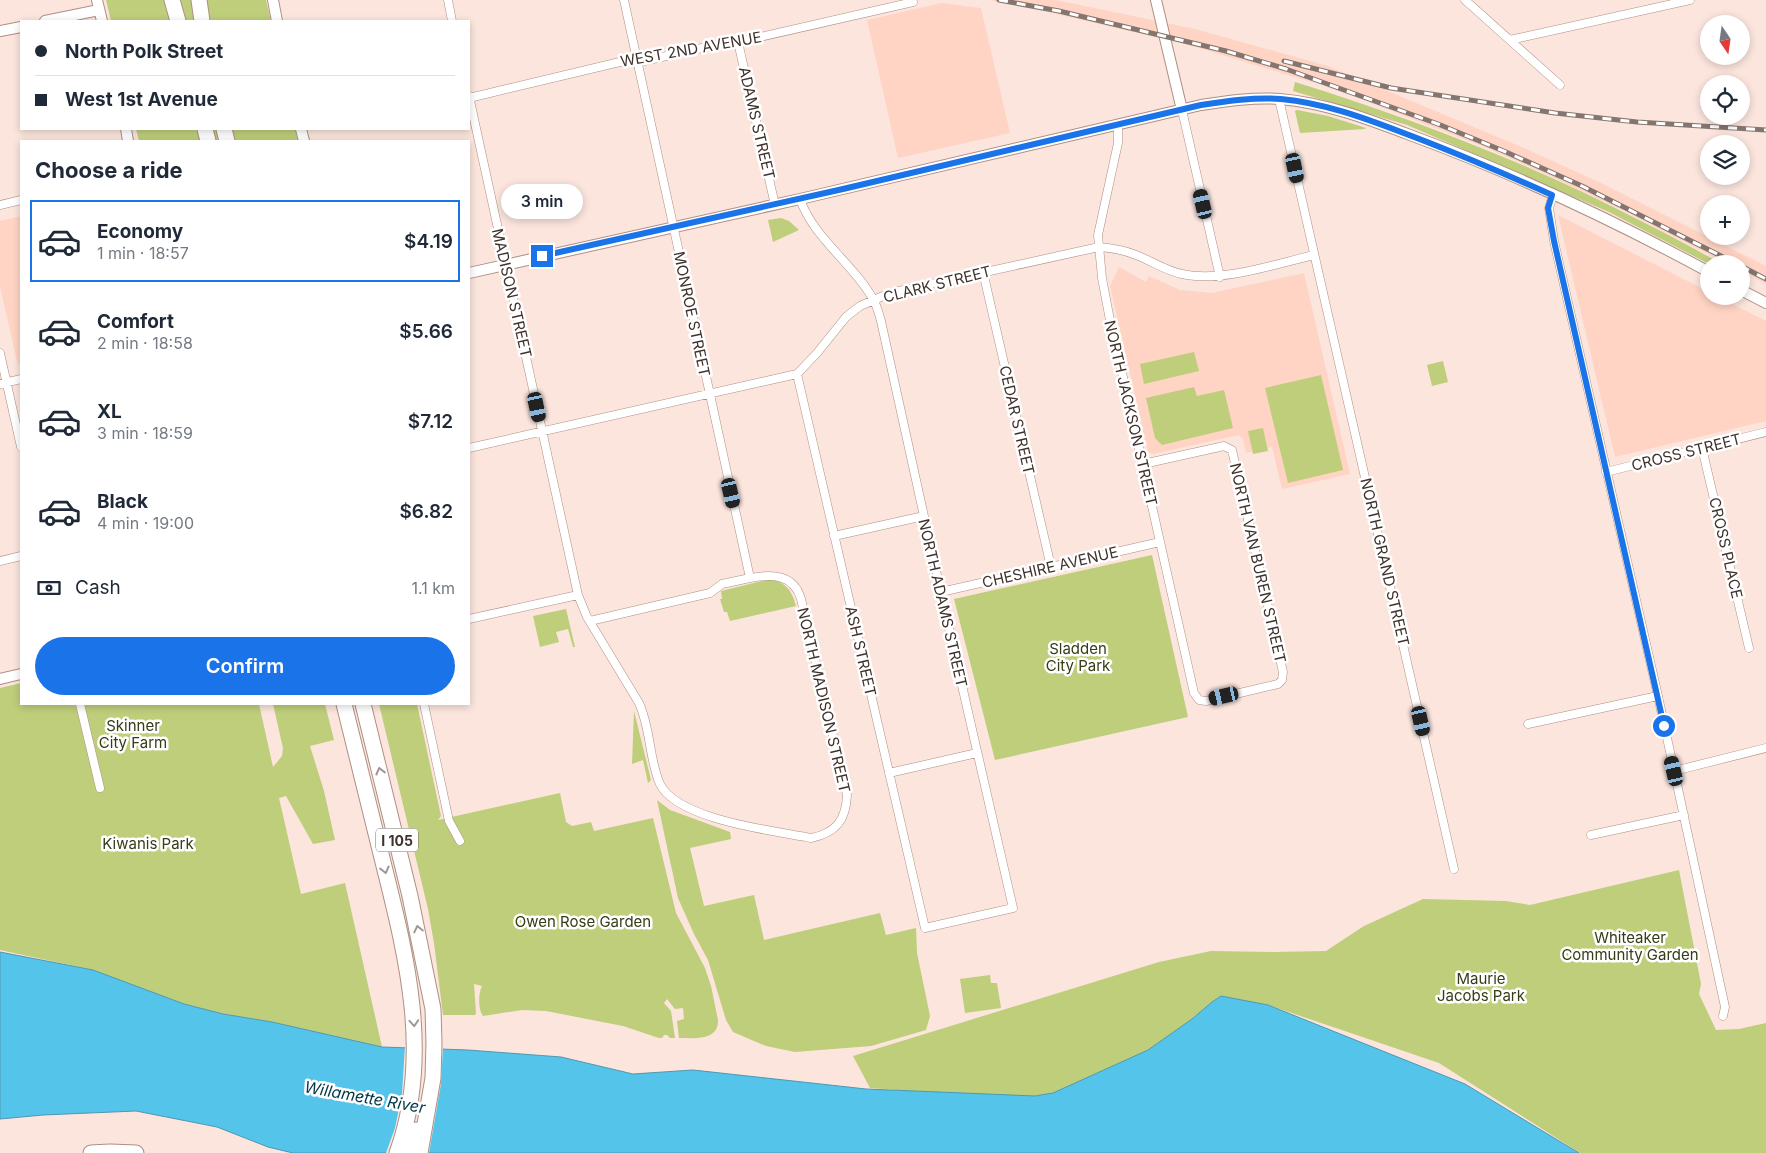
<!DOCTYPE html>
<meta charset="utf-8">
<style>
:root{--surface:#fff;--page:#f6f6f7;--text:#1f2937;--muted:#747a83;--line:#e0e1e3;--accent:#1a73e8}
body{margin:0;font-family:Inter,sans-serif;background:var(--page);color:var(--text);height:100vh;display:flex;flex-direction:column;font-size:19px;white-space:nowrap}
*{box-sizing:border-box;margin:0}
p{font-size:16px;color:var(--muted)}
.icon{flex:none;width:28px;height:28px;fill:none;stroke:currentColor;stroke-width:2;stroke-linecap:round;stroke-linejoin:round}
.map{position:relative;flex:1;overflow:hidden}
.details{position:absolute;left:20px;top:140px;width:450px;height:565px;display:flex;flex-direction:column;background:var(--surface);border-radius:0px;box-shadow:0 2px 8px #0003}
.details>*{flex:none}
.hud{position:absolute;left:20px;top:20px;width:450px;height:110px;border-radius:0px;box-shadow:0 2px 8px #0003;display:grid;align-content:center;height:110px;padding:0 15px;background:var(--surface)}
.needle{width:32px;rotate:167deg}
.buttons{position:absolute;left:1700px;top:15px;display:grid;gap:10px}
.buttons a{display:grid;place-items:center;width:50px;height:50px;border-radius:50%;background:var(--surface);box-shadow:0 2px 8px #0003;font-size:25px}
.end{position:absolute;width:22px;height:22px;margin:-11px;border:6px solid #1a73e8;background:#fff;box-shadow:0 0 0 2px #fff}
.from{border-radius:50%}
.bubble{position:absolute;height:35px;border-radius:18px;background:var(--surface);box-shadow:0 2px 8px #0003;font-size:16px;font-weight:600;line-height:35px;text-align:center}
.car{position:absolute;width:15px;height:30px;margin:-15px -8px;border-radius:6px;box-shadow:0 0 4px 1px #0007;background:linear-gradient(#222 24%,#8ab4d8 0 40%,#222 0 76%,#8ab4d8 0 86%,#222 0)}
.hud b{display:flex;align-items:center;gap:18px;height:48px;font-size:19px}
.hud b+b{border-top:1px solid var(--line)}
.hud i{width:12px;height:12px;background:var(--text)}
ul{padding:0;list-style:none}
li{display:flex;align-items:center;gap:15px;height:82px;margin:0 10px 8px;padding:0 5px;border:2px solid transparent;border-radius:0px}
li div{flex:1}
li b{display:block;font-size:19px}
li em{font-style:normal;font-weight:600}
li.on{border-color:var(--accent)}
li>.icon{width:45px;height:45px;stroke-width:1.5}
h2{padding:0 15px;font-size:22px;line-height:60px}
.pay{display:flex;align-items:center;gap:12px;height:55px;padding:0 15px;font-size:19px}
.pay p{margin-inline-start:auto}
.action{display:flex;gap:10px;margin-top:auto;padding:10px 15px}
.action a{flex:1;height:58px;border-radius:30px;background:var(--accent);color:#fff;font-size:20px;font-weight:600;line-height:58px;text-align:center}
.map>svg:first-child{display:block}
</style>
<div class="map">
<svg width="1766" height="1153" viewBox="0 0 1766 1153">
<rect width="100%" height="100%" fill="#fbe5dd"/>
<!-- built -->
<path fill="#ffd4c4" d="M 990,0 L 1056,0 L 1195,29 L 1328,66 L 1524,148 L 1601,183 L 1766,266 L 1766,284 L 1741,271 L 1741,264 L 1727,264 L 1626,212 L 1550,176 L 1487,148 L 1366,101 L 1325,86 L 1189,45 L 1035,9 Z
M 942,3 L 981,8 L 1010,133 L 898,158 L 867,20 Z
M 1558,215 L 1709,292 L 1709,296 L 1717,296 L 1766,321 L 1766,421 L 1615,457 Z
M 21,216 L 21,364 L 18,365 L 0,287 L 0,221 Z
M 1119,267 L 1146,282 L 1149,276 L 1180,290 L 1212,293 L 1304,273 L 1350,474 L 1282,489 L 1272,447 L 1246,453 L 1243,439 L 1239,435 L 1153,454 L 1148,452 L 1110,286 Z"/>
<!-- green -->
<path fill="#bece7a" d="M 106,0 L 266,0 L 271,21 L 111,21 Z
M 1295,82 C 1414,119 1531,164 1641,221 C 1669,235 1695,249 1722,264 L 1709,264 L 1609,212 L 1407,125 L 1293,91 Z
M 1297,110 L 1328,116 L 1366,128 L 1365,129 L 1300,133 L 1295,111 Z
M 136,129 L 295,129 L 298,141 L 139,141 Z
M 781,218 L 789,221 L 799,230 L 773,242 L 768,220 Z
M 1194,352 L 1199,371 L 1144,384 L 1140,364 Z
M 1443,361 L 1448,382 L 1432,386 L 1427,365 Z
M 1321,375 L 1343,470 L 1288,483 L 1265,388 Z
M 1194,387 L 1197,396 L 1224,390 L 1233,428 L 1162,445 L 1155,438 L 1146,398 Z
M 1263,428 L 1268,451 L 1253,454 L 1248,431 Z
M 1152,555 L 1188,717 L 995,760 L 954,599 Z
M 766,580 C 784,579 792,590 796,606 L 730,621 L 727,612 L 724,612 L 720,599 L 722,599 L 721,591 Z
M 566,609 L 575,647 L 573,647 L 568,629 L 556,632 L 559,642 L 540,647 L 533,616 Z
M 21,683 L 21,704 L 259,704 L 273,767 L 282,756 L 283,748 L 273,704 L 325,704 L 334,740 L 310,746 L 324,791 L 335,840 L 313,844 L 286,796 L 279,798 L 301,894 L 345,883 L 382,1047 L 272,1022 L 223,1014 L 184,1004 L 93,970 L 0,950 L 0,688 Z
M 379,704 L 417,704 L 441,816 L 438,820 L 560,793 L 566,822 L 572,826 L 591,822 L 594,831 L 653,818 L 676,913 L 705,968 L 711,986 L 718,1020 C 719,1041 693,1038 679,1038 L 677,1021 L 684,1019 L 683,1008 L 675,1009 L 667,999 L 664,1003 L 671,1011 L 675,1038 L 670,1038 L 667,1035 L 664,1035 L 662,1038 L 659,1038 L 623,1026 L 546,1011 L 522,1010 L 483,1016 C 478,1009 478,994 482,986 L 474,984 L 476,1013 L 475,1015 L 443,1015 L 434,943 L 428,909 Z
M 634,711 L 651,780 L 648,783 L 643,760 L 632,764 Z
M 657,800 L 670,810 L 730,832 L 731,839 L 690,848 L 704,906 L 754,895 L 764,940 L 880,913 L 886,935 L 916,928 L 917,953 L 930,1016 L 926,1030 L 871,1046 L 795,1052 L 766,1046 L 733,1032 L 726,1020 L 708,960 L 694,934 L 678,898 Z
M 1679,870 L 1701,984 L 1699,994 L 1716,1030 L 1739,1029 L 1766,1023 L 1766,1153 L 1580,1153 L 1439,1063 L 1268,1005 L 1221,996 L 1212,1002 L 1192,1019 L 1148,1050 L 1053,1093 L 1017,1099 L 870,1088 L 853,1056 L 1159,962 L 1211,951 L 1274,952 L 1326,951 L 1364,926 L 1423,899 L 1506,901 L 1530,905 Z
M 990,975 L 991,983 L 997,983 L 1001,1008 L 965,1013 L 960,979 Z"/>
<!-- water -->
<path fill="#54c4ea" stroke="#4e98b1" d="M 0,952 L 93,970 L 184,1004 L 223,1014 L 272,1022 L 382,1047 L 468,1050 L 561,1057 L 633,1074 L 693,1070 L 866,1089 L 1035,1096 L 1053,1093 L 1148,1050 L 1192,1019 L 1212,1002 L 1221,996 L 1268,1005 L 1465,1084 L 1579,1153 L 293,1153 L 268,1147 L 217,1127 L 136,1111 L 43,1115 L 0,1119 Z"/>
<!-- pier -->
<path fill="#fbe5dd" d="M 405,1046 L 443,1047 L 441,1084 L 429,1153 L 386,1153 L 395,1128 L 402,1094 Z"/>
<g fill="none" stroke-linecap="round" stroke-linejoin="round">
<!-- minor casing -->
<g stroke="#af8f83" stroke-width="9">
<path id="minor" d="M 448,0 L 452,21
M 1465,0 L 1560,85
M 1510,40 L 1690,0
M 738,42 L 775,205
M 469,96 L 578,595 L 587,617 L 639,703 C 651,729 649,760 660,784 C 677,820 776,831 811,838 C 836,833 846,820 847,795 L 801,599 C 794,574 772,574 750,578 L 624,0
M 469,98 L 624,61 L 644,61 L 724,43 L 738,42 L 913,2
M 1279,99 L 1454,869
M 1182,110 L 1220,277
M 1118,126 L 1118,143 L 1098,235 L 1102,278 L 1109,315 L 1194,693 L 1199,700 L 1206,701 L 1278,684 L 1282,680 L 1283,672 L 1232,450 L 1224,446 L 1143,464
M 1553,195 L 1549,208 L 1554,241 L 1658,696 L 1725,1007 L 1723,1016
M 0,205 L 21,200
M 983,272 L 1051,567
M 0,353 L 21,447
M 797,374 L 925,928 L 1013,908 L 944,607 L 881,321 C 879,314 877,306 873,299 C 853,263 814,239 800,199
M 0,384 L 21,379
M 469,448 L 797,374 L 817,353 L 846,317 L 860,306 L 890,293 L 1099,247 C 1112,248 1124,250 1136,255 C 1152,261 1166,271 1182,274 C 1221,283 1275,264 1314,255
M 1702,448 L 1749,648
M 1606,472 L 1766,432
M 834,536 L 924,516
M 0,561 L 21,556
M 941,592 L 1160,542
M 469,619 L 578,595
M 590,621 L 710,593 L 722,584 L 750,578
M 80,704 L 100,788
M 424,704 L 449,821 L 460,841
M 1528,724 L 1658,696
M 1674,771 L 1766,748
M 889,773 L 977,753
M 1591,835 L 1684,815"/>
</g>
<!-- tertiary casing -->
<g stroke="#af8f83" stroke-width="12">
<path id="tertiary" d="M 97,0 L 102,21
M 273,0 L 277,21
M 1156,0 L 1182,110
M 45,21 L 99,10
M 0,31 L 21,27
M 126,129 L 128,141
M 301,129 L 304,141
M 469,273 L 800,199 L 1201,105 C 1227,101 1254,97 1280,99 C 1326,103 1368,119 1410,135 C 1513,173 1613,220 1709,272
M 1741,290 L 1766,303
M 0,679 L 21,674"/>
</g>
<!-- motorway casing -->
<g stroke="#af8f83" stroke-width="17">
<path id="motorway" d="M 172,0 L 178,21
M 199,0 L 202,21
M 205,129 L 208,141
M 224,129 L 227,141
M 344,704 C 357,757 370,809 383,862 C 407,958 432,1057 397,1153
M 363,704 L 410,896 L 433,1009 L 434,1043 L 433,1078 L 420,1153
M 91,1153 L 110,1152 L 136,1153
M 409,1153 L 416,1130"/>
</g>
<!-- minor -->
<use href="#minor" stroke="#fff" stroke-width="8"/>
<!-- tertiary -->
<use href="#tertiary" stroke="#fff" stroke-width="10"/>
<!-- motorway -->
<use href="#motorway" stroke="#fff" stroke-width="15"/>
<!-- rail casing -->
<g stroke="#85756f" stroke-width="5">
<path id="rail" d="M 999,0 L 1059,11 L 1226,51 L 1286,69 L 1438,124 L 1506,152 L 1582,186 L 1737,264
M 1284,61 L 1391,88 L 1555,113 L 1637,122 L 1766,130
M 1741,266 L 1766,279"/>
</g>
<!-- rail -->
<use href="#rail" stroke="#fff" stroke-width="3" stroke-dasharray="9" stroke-linecap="butt"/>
</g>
<!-- one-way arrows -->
<defs><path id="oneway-chevron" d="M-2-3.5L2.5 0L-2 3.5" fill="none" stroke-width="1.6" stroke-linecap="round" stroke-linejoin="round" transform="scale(1.25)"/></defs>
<g stroke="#9f9896">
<use href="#oneway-chevron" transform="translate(380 771) rotate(-104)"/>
<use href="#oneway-chevron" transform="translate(385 870) rotate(76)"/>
<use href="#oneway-chevron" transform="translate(418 929) rotate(-102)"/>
<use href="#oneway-chevron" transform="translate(414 1023) rotate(86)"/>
</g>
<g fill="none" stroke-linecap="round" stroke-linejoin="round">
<!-- route -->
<path stroke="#1a73e8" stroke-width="6" d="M 542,256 L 843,189 L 1201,105 C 1227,101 1254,97 1281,99 C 1323,103 1362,117 1401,132 C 1452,151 1503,173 1552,195 L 1548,208 L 1554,241 L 1664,726"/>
</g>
<g text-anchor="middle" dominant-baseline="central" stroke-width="5" stroke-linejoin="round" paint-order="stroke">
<!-- shield labels -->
<rect fill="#fff" stroke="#79706c" stroke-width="1" x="376" y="828.5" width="42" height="23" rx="4"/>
<g font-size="14" font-weight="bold" fill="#3f322d">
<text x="397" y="840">I 105</text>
</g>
<!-- street labels -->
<g font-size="15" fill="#3f322d" stroke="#fff">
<text transform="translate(691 49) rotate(-10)">WEST 2ND AVENUE</text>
<text transform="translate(757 123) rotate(77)">ADAMS STREET</text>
<text transform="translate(937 284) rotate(-14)">CLARK STREET</text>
<text transform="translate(512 293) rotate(77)">MADISON STREET</text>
<text transform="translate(692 314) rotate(78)">MONROE STREET</text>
<text transform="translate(1131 413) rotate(77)">NORTH JACKSON STREET</text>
<text transform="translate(1017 420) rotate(77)">CEDAR STREET</text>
<text transform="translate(1686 452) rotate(-14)">CROSS STREET</text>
<text transform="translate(1726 548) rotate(77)">CROSS PLACE</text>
<text transform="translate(1385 562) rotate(77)">NORTH GRAND STREET</text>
<text transform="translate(1258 563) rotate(77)">NORTH VAN BUREN STREET</text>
<text transform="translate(1050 567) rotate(-13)">CHESHIRE AVENUE</text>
<text transform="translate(943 603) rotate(77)">NORTH ADAMS STREET</text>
<text transform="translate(861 651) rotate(77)">ASH STREET</text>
<text transform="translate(824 700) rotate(77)">NORTH MADISON STREET</text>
</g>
<!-- park labels -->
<g font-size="15" fill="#353c16" stroke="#fff">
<text x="1078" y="648">Sladden<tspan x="1078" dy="17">City Park</tspan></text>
<text x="133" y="725">Skinner<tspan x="133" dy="17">City Farm</tspan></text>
<text x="148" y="843">Kiwanis Park</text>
<text x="583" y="921">Owen Rose Garden</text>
<text x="1630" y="937">Whiteaker<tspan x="1630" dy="17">Community Garden</tspan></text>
<text x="1481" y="978">Maurie<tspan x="1481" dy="17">Jacobs Park</tspan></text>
</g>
<!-- water labels -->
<g font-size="16" font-style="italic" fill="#033848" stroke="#fff">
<text transform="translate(365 1097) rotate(10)">Willamette River</text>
</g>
</g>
</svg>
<div class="buttons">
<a><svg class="needle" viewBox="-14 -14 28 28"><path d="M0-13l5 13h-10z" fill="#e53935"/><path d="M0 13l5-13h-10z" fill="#747a83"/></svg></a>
<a><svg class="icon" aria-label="locate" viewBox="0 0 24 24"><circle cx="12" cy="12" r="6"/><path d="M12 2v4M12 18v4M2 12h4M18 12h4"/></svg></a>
<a><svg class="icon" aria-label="layers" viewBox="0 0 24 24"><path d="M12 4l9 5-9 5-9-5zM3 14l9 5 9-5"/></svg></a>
<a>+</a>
<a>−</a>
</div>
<i class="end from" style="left:1664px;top:726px"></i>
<i class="end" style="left:542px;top:256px"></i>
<div class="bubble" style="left:501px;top:184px;width:82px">3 min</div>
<i class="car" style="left:1295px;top:168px;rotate:168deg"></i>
<i class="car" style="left:1203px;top:204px;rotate:347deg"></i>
<i class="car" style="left:537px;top:407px;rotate:168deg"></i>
<i class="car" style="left:731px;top:493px;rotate:167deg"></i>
<i class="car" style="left:1224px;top:696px;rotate:257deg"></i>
<i class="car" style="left:1421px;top:721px;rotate:167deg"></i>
<i class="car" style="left:1674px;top:771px;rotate:347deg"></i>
<div class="hud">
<b><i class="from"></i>North Polk Street</b>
<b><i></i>West 1st Avenue</b>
</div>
<section class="details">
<h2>Choose a ride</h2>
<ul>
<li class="on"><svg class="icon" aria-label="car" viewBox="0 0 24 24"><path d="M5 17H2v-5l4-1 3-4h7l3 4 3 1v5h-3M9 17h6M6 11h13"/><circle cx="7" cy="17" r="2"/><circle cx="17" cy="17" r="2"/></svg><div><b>Economy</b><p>1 min · 18:57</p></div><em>$4.19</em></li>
<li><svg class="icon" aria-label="car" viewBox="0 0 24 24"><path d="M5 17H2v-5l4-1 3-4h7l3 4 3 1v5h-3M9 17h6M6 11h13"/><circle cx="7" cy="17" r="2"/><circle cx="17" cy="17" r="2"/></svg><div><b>Comfort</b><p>2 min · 18:58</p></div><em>$5.66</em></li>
<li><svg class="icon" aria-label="car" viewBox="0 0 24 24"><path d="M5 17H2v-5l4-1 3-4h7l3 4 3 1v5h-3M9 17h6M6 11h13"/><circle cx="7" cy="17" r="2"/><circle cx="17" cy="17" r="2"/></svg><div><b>XL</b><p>3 min · 18:59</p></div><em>$7.12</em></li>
<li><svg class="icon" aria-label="car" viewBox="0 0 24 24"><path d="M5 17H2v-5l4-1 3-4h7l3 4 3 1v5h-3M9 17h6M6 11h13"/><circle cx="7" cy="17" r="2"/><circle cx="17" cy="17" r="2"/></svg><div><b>Black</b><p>4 min · 19:00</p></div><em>$6.82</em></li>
</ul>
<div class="pay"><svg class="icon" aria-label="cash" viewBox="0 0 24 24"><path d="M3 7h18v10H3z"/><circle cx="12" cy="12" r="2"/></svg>Cash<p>1.1 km</p></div>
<div class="action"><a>Confirm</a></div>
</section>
</div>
